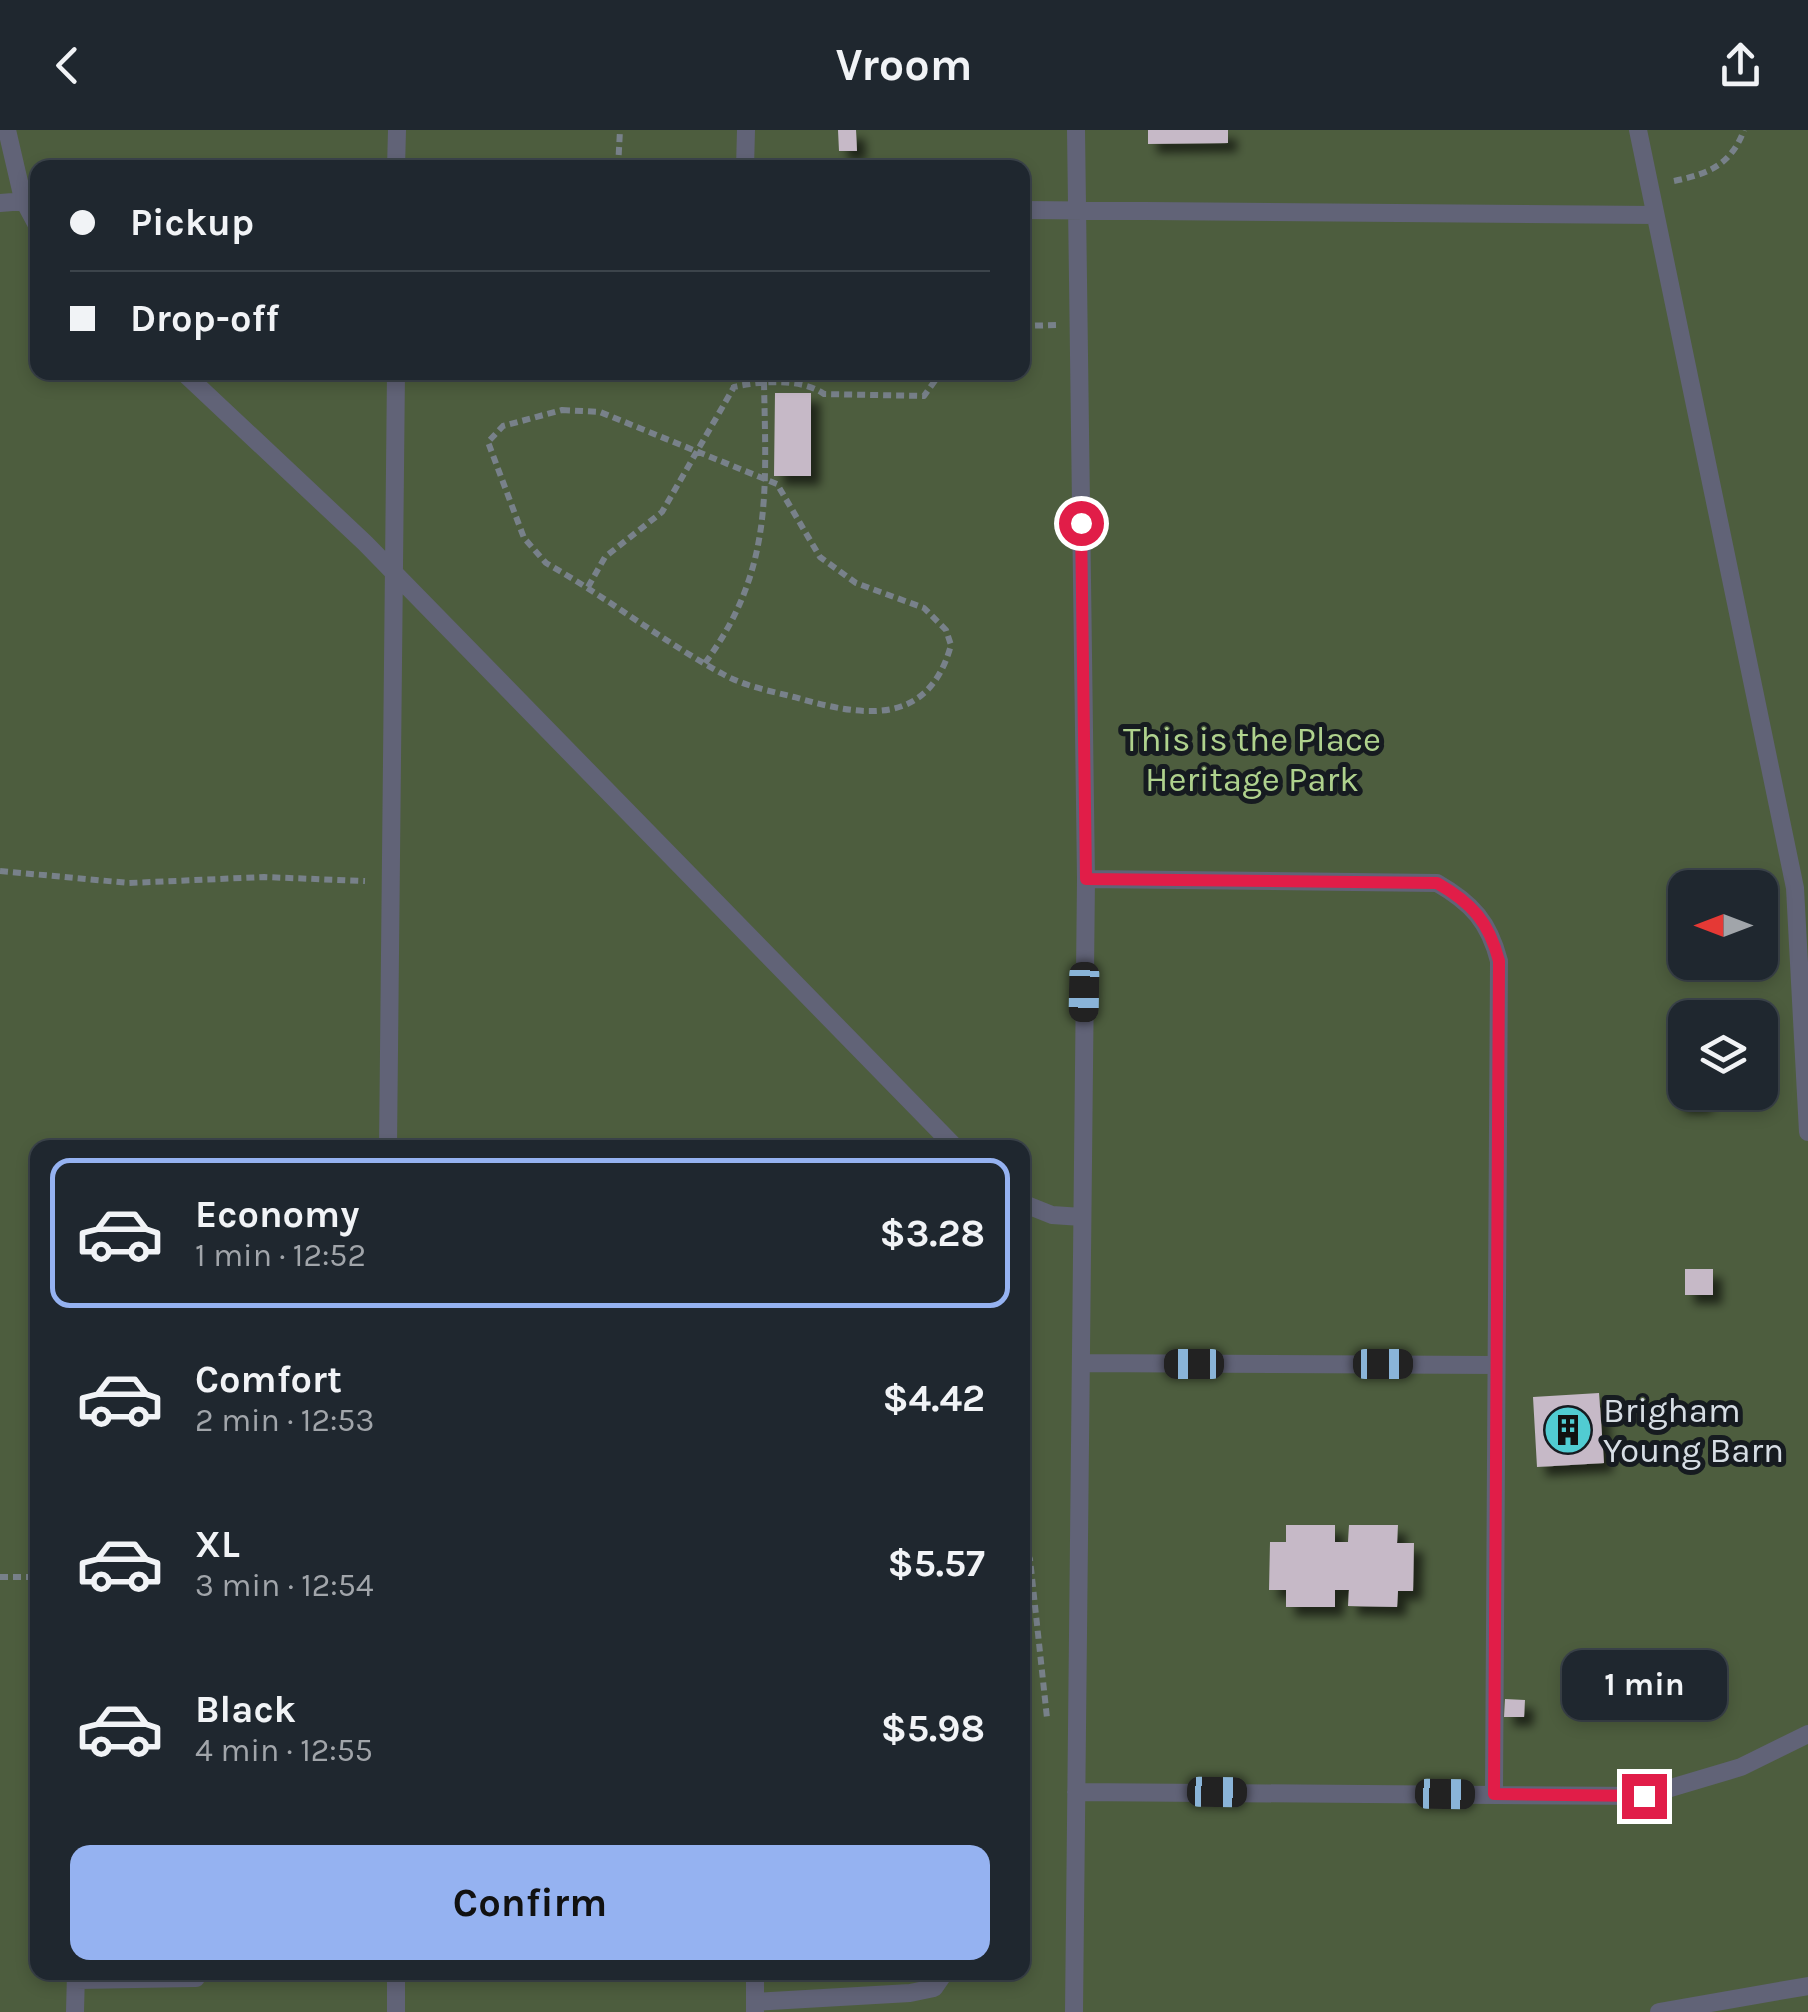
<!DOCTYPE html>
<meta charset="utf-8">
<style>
:root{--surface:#1f272f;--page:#272f37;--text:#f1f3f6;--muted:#a1a5aa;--line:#3c444b;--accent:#95b2f1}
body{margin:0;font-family:Karla,sans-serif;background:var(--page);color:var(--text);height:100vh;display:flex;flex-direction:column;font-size:38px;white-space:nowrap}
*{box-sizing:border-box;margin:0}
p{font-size:32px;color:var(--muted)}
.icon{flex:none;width:55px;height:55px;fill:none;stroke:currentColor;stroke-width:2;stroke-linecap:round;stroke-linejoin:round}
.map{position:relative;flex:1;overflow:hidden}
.panel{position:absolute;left:30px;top:1010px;width:1000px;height:840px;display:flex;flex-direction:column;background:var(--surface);border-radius:20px;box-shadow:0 5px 15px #0003,0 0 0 2px var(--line)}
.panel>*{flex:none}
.hud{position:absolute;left:30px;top:30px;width:1000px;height:220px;border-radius:20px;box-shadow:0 5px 15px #0003,0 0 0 2px var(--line);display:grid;align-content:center;height:220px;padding:0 40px;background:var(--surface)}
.needle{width:65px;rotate:270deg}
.controls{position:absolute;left:1668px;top:740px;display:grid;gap:20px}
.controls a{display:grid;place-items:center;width:110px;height:110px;border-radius:20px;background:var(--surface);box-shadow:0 5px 15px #0003,0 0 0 2px var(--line);font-size:50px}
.end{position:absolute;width:45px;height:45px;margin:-22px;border:12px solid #e11d48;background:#fff;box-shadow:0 0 0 5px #fff}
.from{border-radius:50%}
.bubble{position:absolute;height:70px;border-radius:20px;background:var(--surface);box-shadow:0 5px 15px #0003,0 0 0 2px var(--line);font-size:32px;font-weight:700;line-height:70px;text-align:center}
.car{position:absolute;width:30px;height:60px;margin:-30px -15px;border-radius:12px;box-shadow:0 0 8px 2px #0007;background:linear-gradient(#222 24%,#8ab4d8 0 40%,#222 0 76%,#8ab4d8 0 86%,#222 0)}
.hud b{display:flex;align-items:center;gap:35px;height:95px;font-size:38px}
.hud b+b{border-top:2px solid var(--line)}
.hud i{width:25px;height:25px;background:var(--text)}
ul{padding:18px 0 0;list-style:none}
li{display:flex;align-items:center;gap:30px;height:150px;margin:0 20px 15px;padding:0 20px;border:5px solid transparent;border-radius:20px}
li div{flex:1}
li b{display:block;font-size:38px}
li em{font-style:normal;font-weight:700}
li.current{border-color:var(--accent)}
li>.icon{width:90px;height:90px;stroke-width:1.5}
.cta{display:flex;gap:20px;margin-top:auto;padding:20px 40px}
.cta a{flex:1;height:115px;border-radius:20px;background:var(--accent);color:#111;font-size:40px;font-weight:700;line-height:115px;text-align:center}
header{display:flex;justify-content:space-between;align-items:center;height:130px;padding:0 40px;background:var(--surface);font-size:45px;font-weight:700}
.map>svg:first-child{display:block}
</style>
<header><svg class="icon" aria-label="back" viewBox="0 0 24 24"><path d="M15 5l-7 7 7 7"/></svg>Vroom<svg class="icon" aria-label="share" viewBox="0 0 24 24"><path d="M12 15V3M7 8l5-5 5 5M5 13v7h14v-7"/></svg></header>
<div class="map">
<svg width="1808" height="1882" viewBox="0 0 1808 1882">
<defs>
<filter id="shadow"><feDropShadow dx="9" dy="9" stdDeviation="5" flood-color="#0009"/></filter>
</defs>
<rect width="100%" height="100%" fill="#29343f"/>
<!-- green -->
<path fill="#4d5d3e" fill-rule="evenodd" d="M 0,0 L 1808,0 L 1808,1882 L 0,1882 ZM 38,38 L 1022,38 L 1022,242 L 38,242 ZM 1685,758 L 1760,758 L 1760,832 L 1685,832 ZM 1685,888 L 1760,888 L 1760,962 L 1685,962 ZM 38,1018 L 1022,1018 L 1022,1842 L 38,1842 Z"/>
<!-- building -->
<path fill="#c6b9c7" filter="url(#shadow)" d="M 838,0 L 856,0 L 857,21 L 839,21 Z
M 1148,0 L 1228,0 L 1228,13 L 1148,14 Z
M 775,263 L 811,263 L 811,346 L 774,346 Z
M 1676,948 L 1685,948 L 1685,962 L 1703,962 L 1703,974 L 1676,974 Z
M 1685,1139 L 1713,1139 L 1713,1165 L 1685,1165 Z
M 1599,1263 L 1604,1333 L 1537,1337 L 1533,1267 Z
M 1286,1395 L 1335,1395 L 1335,1412 L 1348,1412 L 1349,1395 L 1398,1395 L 1397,1413 L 1414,1413 L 1413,1461 L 1398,1461 L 1397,1477 L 1348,1476 L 1349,1460 L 1335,1460 L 1335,1477 L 1286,1477 L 1286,1460 L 1269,1460 L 1270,1412 L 1286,1412 Z
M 1505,1569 L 1525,1570 L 1524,1587 L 1504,1587 Z"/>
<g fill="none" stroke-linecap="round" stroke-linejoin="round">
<!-- path -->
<path stroke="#78818a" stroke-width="6" stroke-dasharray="8 5" stroke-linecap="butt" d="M 618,38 L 620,0
M 1674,51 C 1708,44 1731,35 1744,0
M 1022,196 L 1056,195
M 734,242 L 734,257
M 562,280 L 600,282 L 777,354 L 820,427 L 856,453 L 924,478 L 946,500 L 951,515 C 928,599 860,586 794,567 C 770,561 743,556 721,543 C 661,510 606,467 546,433 L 524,408 L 488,312 L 503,296 Z
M 588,457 L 605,427 L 662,382 L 734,257 C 760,251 802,248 824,264 L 924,266 L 941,242
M 705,533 C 773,441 766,361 764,252
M 0,741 L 129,753 L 264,747 L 365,751
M 1022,1412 L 1030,1429 L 1047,1588
M 0,1447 L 38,1447"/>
<!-- lane -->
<path stroke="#616377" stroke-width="18" d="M 7,0 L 23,69 L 38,97
M 1638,0 L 1795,758 L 1808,1002
M 396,38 L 397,0
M 745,38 L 746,0
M 0,73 L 38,70
M 1022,80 L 1655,85
M 183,242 L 365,413 L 956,1018
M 1086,749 L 1437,753 C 1472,773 1489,792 1499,831 L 1494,1664
M 388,1018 L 396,242
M 1022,1073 L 1052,1085 L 1082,1087
M 1081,1233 L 1496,1235
M 1076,1662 L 1644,1666 L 1741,1637 L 1808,1604
M 396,1842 L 396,1882
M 755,1842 L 755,1882
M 76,1850 L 196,1848 L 198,1842
M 755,1872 L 910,1863 L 934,1858 L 945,1842
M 75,1882 L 76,1843
M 1074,1882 L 1086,749 L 1076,0
M 1659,1882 L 1808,1856"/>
</g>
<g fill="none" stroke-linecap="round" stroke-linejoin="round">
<!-- route -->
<path stroke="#e11d48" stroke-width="12" d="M 1081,393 L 1086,749 L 1437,753 C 1472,773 1489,792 1499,831 L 1494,1664 L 1644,1666"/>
</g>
<!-- icons -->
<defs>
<g id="building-disc" transform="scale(2.5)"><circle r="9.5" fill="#51ccd2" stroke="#161b20"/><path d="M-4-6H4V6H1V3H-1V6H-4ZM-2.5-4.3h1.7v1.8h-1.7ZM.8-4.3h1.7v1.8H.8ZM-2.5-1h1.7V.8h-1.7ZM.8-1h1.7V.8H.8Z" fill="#111"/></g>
</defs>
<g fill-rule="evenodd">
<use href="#building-disc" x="1568" y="1300"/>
</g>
<g text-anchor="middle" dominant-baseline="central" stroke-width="10" stroke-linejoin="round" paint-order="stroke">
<!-- park labels -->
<g font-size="35" fill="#afd28d" stroke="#161b20">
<text x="1252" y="609">This is the Place<tspan x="1252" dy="40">Heritage Park</tspan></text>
</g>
<!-- poi labels -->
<g font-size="35" fill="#d6dde4" stroke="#161b20" text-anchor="start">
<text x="1603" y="1280">Brigham<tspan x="1603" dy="40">Young Barn</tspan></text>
</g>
</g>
</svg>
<div class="controls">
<a><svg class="needle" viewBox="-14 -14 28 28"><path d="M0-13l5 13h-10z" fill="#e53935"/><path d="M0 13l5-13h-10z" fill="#a1a5aa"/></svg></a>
<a><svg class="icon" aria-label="layers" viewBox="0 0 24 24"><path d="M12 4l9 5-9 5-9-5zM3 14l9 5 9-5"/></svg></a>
</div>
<i class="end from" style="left:1081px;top:393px"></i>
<i class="end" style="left:1644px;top:1666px"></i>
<div class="bubble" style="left:1562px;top:1520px;width:165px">1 min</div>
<i class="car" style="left:1084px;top:862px;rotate:181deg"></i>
<i class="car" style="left:1194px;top:1234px;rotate:270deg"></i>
<i class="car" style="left:1383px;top:1234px;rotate:90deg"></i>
<i class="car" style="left:1217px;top:1662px;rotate:91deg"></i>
<i class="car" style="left:1445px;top:1664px;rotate:91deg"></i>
<div class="hud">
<b><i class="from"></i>Pickup</b>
<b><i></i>Drop-off</b>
</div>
<section class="panel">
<ul>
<li class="current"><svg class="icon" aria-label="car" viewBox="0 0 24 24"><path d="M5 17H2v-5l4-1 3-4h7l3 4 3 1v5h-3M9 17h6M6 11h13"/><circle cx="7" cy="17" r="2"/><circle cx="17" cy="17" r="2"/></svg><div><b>Economy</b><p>1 min · 12:52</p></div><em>$3.28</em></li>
<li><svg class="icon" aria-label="car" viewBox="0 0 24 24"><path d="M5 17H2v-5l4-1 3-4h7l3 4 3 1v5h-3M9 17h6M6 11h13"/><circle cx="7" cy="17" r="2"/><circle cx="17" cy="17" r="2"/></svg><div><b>Comfort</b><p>2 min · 12:53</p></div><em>$4.42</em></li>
<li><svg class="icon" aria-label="car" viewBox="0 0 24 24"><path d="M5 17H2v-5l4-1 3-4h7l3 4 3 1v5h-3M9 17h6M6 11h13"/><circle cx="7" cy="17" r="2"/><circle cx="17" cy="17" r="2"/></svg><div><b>XL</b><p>3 min · 12:54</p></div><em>$5.57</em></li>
<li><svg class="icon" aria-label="car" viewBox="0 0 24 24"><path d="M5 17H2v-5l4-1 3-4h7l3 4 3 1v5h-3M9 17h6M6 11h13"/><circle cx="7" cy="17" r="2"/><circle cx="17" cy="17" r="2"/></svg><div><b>Black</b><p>4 min · 12:55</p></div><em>$5.98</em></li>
</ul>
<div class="cta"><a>Confirm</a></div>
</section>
</div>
